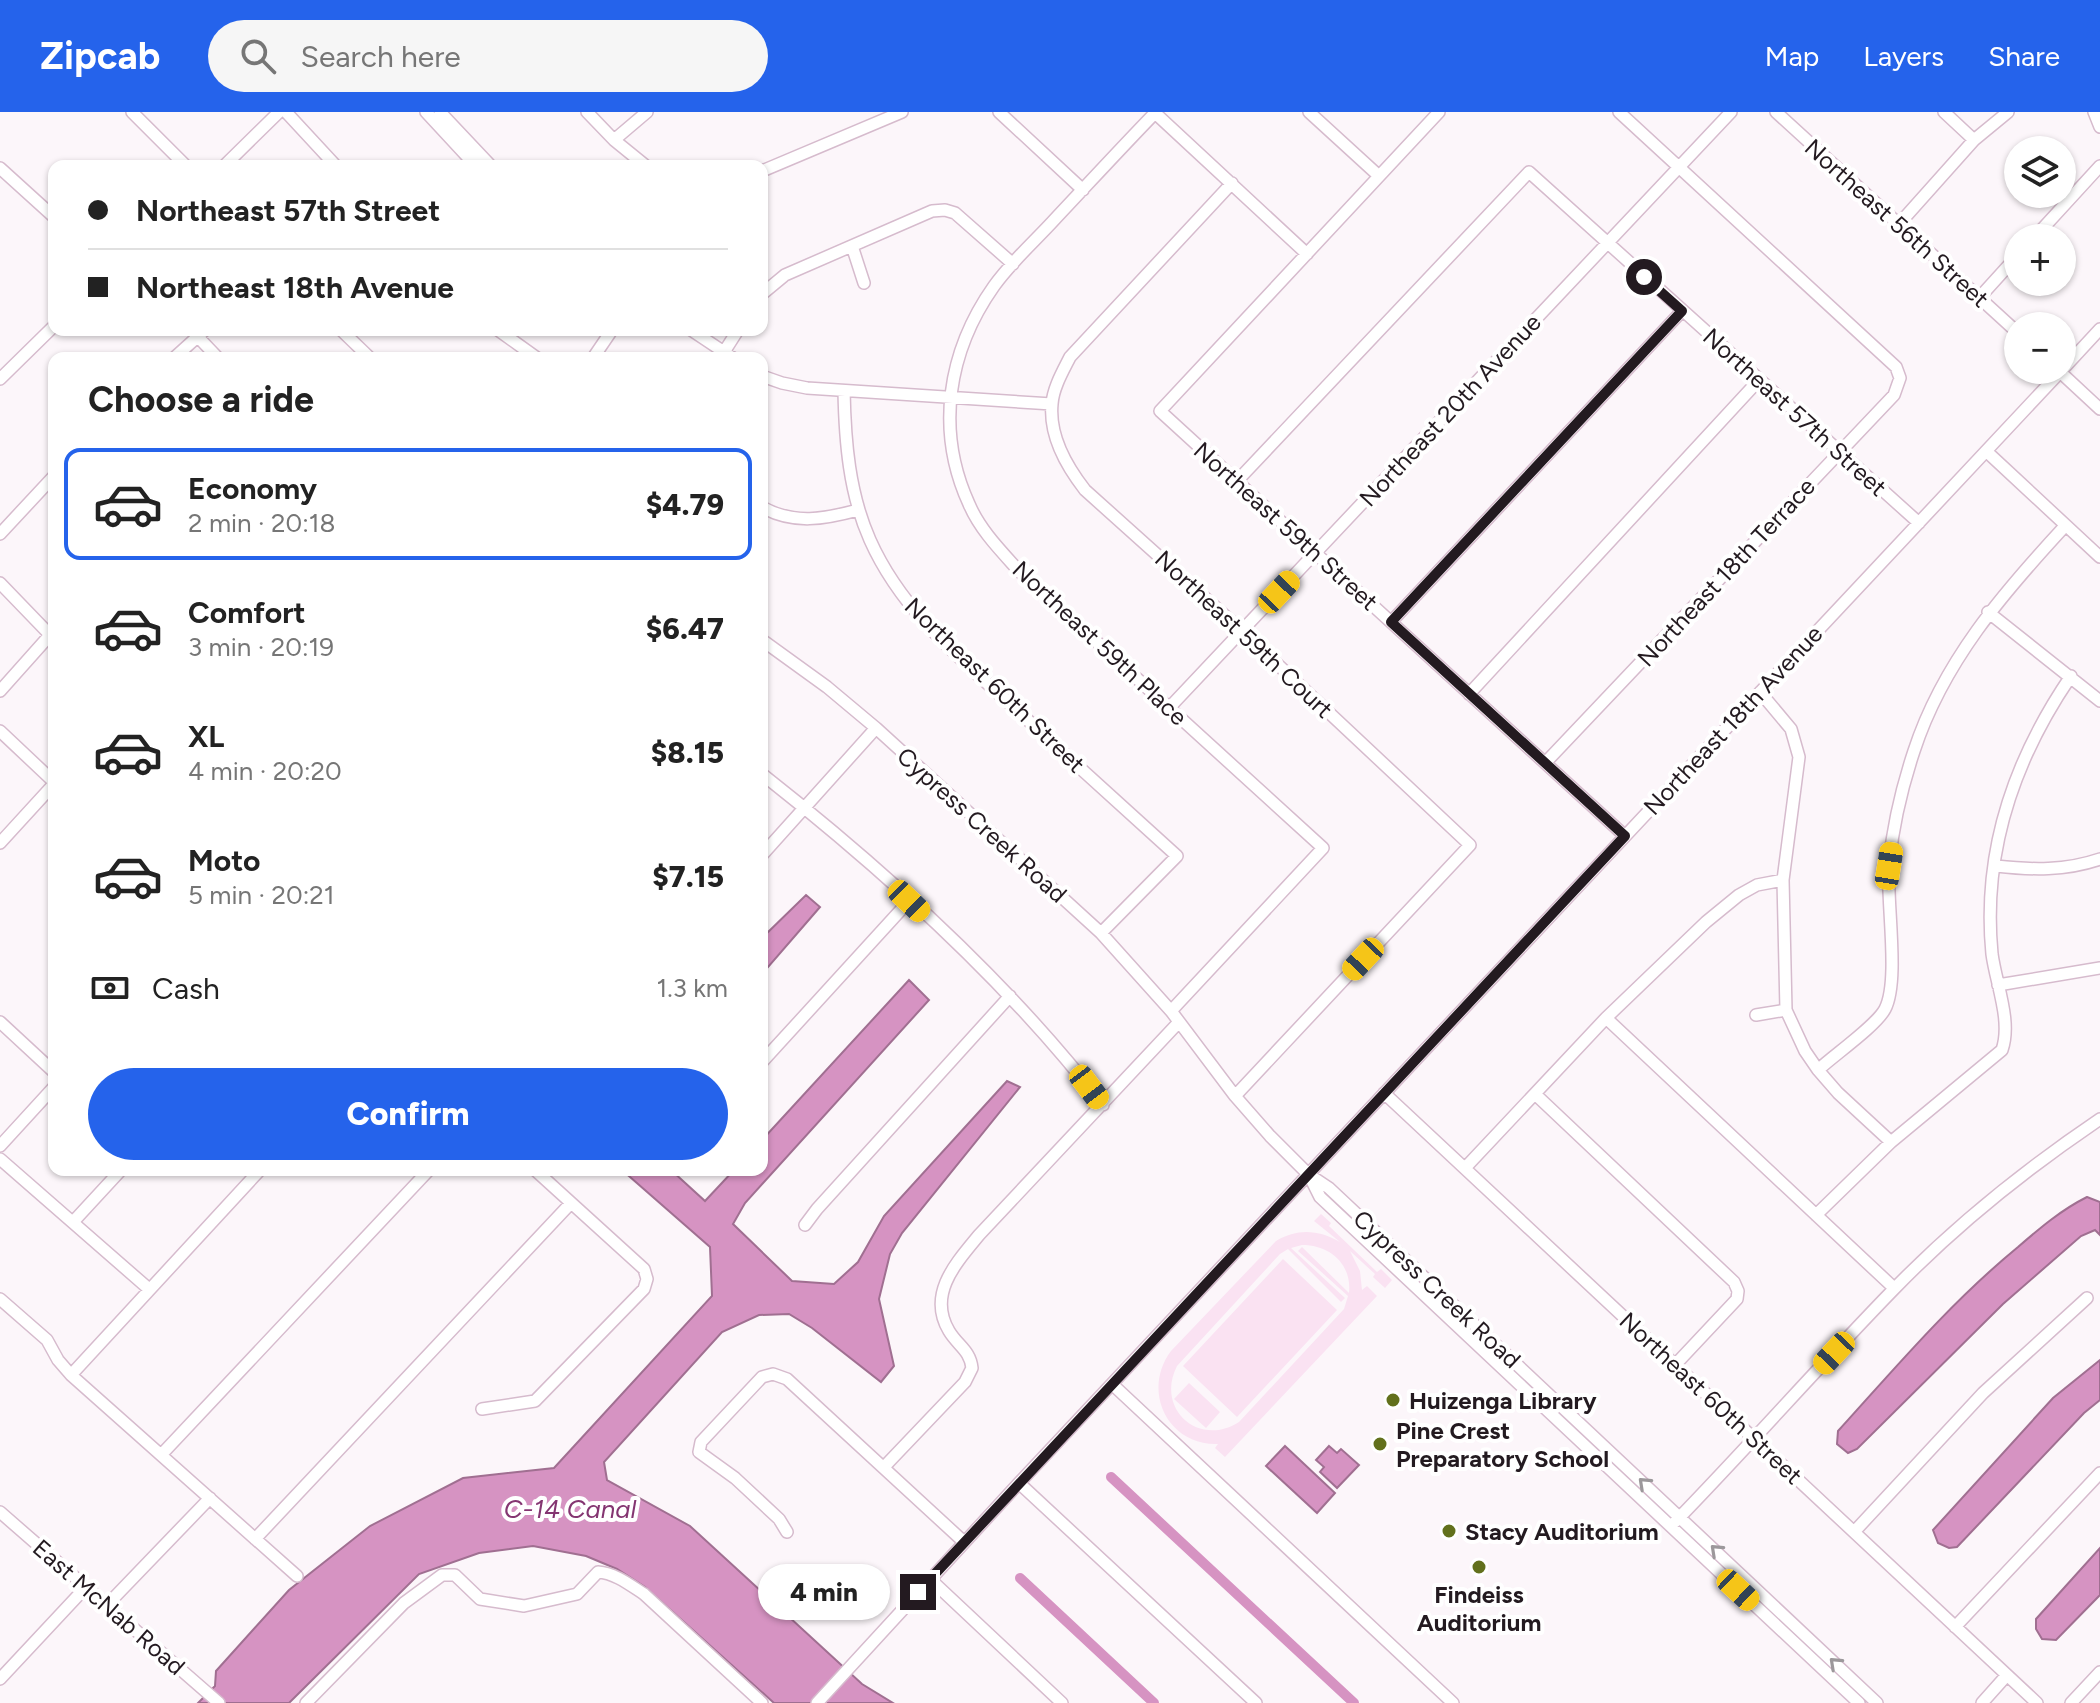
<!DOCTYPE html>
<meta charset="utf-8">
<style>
:root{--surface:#fff;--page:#f6f6f6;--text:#222;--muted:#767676;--line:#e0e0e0;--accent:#2563eb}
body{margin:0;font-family:Figtree,sans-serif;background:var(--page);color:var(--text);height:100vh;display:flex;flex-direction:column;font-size:30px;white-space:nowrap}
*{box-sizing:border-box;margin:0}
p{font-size:26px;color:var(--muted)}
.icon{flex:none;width:44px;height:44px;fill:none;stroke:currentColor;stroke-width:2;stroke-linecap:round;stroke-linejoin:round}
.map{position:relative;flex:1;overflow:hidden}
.sheet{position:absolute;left:48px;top:240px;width:720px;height:824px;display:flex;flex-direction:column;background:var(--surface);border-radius:16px;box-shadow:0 2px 6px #0004}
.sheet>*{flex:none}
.banner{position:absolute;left:48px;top:48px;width:720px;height:176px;border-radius:16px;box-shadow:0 2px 6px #0004;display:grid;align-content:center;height:176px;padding:0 40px;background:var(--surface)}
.fabs{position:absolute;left:2004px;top:24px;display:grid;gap:16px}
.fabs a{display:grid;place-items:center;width:72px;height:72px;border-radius:50%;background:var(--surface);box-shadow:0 2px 6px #0004;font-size:40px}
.end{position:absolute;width:36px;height:36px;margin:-18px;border:10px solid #231a20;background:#fff;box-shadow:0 0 0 4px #fff}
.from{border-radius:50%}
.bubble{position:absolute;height:56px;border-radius:28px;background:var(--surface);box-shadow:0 2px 6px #0004;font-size:26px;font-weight:800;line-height:56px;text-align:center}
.car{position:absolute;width:24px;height:48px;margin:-24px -12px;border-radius:10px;box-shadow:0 0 6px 2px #0007;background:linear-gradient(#f5c518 24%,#345 0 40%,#f5c518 0 76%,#345 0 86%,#f5c518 0)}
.banner b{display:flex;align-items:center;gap:28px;height:76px;font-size:30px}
.banner b+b{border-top:2px solid var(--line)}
.banner i{width:20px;height:20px;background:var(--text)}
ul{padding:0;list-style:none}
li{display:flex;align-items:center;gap:24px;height:112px;margin:0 16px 12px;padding:0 24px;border:4px solid transparent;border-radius:16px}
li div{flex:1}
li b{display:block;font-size:30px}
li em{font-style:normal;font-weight:800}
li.selected{border-color:var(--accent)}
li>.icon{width:72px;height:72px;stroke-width:1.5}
h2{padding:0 40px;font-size:36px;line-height:96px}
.pay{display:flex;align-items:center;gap:20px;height:88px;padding:0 40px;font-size:30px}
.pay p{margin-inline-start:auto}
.action{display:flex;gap:16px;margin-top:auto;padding:16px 40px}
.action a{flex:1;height:92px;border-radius:48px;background:var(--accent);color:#fff;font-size:32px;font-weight:800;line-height:92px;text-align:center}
header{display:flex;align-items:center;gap:48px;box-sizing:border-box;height:112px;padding:0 40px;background:var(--accent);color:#fff}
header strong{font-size:38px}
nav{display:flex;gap:44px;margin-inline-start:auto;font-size:28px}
.search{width:560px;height:72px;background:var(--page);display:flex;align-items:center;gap:20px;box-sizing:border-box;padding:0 28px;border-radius:44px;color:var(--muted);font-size:30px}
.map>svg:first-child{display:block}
</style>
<header>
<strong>Zipcab</strong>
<div class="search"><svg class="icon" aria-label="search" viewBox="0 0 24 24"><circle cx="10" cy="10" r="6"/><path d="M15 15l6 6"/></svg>Search here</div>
<nav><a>Map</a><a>Layers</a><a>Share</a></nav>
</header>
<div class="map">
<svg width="2100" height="1591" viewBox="0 0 2100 1591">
<rect width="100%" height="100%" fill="#fcf6fa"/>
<!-- green -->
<path fill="#fae2f2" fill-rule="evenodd" d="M 1321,1102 L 1331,1111 L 1329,1114 L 1377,1160 L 1381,1157 L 1392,1168 L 1385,1176 L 1373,1165 L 1375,1162 L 1350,1139 L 1360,1159 L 1362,1178 L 1367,1174 L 1377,1184 L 1225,1345 L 1215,1336 L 1218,1332 C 1168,1334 1141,1279 1171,1239 L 1276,1129 C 1298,1116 1319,1118 1340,1130 L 1314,1109 ZM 1302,1133 C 1331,1133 1352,1153 1349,1181 L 1302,1135 L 1298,1139 L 1348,1184 L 1344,1197 L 1239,1310 C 1199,1336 1155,1297 1177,1254 L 1280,1142 L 1288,1137 L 1341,1190 L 1345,1186 L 1291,1136 Z
M 1283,1147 L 1337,1198 L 1237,1305 L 1183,1254 Z
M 1189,1271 L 1220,1300 L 1206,1316 L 1174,1287 Z"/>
<!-- water -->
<path fill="#d693c2" stroke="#a06f91" stroke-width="2" d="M 806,783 L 820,795 L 762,862 L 762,826 Z
M 909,868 L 929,888 L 745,1091 L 733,1112 L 792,1169 L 834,1172 L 858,1150 L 884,1104 L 1007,969 L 1020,975 L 902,1121 L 890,1142 L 879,1187 L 894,1254 L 881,1270 L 812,1216 L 789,1202 L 759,1203 L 722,1220 L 604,1350 L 607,1368 L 690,1414 L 862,1572 L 893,1591 L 774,1591 L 645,1475 L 617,1457 L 586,1444 L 533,1434 L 479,1441 L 419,1462 L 289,1591 L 198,1591 L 215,1574 L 216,1559 L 289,1478 L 370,1414 L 463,1366 L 554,1356 L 712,1184 L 710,1135 L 622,1058 L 671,1058 L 705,1089 L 734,1058 L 762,1058 L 762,1028 Z
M 2087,1085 L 2100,1090 L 2100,1123 L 2095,1118 L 2081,1124 L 2003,1192 L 1857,1337 L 1848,1341 L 1837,1332 L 1838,1319 C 1896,1255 1951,1190 2018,1135 C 2040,1116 2061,1098 2087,1085 Z
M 2100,1248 L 2100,1288 L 2084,1301 L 1957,1435 L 1949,1436 L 1938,1431 L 1933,1418 L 2053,1286 Z
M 1285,1334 L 1335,1381 L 1317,1401 L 1266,1354 Z
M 1329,1334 L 1337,1341 L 1341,1337 L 1359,1353 L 1337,1376 L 1320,1360 L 1324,1355 L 1316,1348 Z
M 2100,1436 L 2100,1483 L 2056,1528 L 2042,1527 L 2036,1517 L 2036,1507 Z"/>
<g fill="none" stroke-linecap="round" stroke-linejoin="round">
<!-- canal -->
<path stroke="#d693c2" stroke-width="10" d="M 1111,1365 L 1354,1591
M 1020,1466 L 1154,1591"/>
<!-- minor casing -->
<g stroke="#d6bbcd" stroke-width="14">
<path id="minor" d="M 132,0 L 186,54
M 286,0 L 336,54
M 426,0 L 476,54
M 440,0 L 491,54
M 587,0 L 614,28 L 646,54
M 999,0 L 1083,78
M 1154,0 L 1307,142
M 1309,0 L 1379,64
M 1439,0 L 1160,299 L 1625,724
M 1776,0 L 2018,221
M 1944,0 L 1974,28
M 2094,0 L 2100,15
M 1155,1 C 1121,36 1088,72 1055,107 C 1035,129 1011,150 994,174 C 948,239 935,318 969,392 C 980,418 1001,439 1019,459 L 1323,736 L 1171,899
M 614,28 L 647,0
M 224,54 L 279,0
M 0,56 L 54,105
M 762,59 L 902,0
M 1232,71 L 1070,245 C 1063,259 1053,276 1052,292 C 1049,323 1067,355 1085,378 L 1242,519 L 1470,733 L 1235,984
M 1899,112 L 1974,28 L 2008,0
M 2034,126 L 2100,54
M 852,134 L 864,171
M 762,182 L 785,163 L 932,99 L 945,98 L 955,101 L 1013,152
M 1979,186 L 2018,143
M 341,218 L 370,246
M 498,218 L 537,246
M 691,218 L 733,246
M 198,225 L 218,246
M 724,240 L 738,218
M 174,246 L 205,218
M 593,246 L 612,218
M 2058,258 L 2100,297
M 2062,258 L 2100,217
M 762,264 L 782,271 L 807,276 L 1052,292
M 0,267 L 54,214
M 844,279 C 845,329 849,381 870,428 C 902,500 963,549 1020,601 C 1072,649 1125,697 1177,744 L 1101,821
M 1986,339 L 2100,445
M 1237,369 L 1529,60 L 1919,411
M 762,395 C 794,413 825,407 858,398
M 0,422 L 54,364
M 0,471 L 54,527
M 1988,500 L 2100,589
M 1391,510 L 1682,199
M 762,528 L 827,575 L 876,616 L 1101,821 L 1171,899 L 1235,984 L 1270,1024 L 1308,1062 L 1329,1076 L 1877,1591
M 0,579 L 50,523
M 1760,580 L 1791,617 L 1799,645 L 1783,768 L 1786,898 L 1805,939 L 1818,958 L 1838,981 L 1891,1030
M 1469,582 L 1759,268
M 1169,596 L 1731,0
M 0,619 L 54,670
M 1546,650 L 1894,283 L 1900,266 L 1896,255 L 1619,0
M 762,662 C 884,758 1009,871 1103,993
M 0,731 L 54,672
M 762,743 L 876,616
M 1996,754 C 2032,758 2065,759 2100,747
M 1998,873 L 2100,856
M 1756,903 L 1786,898
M 1606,906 L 1894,1176
M 0,910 L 54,960
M 762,950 L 909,789
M 1818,958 C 1834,943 1876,914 1885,897 C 1900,868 1886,788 1889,752 C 1893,714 1902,675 1914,639 C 1943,550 2003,481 2065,414
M 1384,981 L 2037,1591
M 1535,982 L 1734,1170 L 1738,1179 L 1737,1187 L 1675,1253
M 0,1034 L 54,975
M 0,1047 L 149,1177
M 1465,1056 L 1606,906 L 1706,810 L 1739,783 L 1757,773 L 1783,768
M 1309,1063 L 1320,1085 L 1859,1591
M 1816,1103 L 1891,1030 L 2002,938 C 2012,909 1996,872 1992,842 C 1982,740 2015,646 2071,564
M 73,1110 L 121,1058
M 805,1113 L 817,1097 L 1010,884
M 0,1187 L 47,1228 L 58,1248 L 71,1263 L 297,1464
M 71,1263 L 260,1058
M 1112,1272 L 1453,1591
M 482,1297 L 535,1289 L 644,1177 L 647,1167 L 644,1157 L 535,1058
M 161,1343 L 429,1058
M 884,1355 L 965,1270 L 972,1256 C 970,1238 958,1234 949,1219 C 927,1182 956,1151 979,1123 L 1179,910
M 1019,1371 L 1256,1591
M 0,1400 L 219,1591
M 1675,1410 C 1749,1334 1819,1254 1893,1178 C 1955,1114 2026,1057 2100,1007
M 787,1420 L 779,1407 L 735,1366 L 699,1340 L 701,1330 L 762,1265 L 773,1262 L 787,1267 L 964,1430
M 1854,1420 L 1983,1281 L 2087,1186
M 255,1427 L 571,1091
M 930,1467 L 1062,1591
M 107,1493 L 210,1386
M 1955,1515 L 2100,1361
M 0,1567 L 86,1475
M 306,1591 L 404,1491 L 442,1463 L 455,1463 L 480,1487 L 524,1494 L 577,1482 L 598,1460 C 615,1461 630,1473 644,1482 L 762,1591
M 817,1591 L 1019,1371 L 2062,258
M 1982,1591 L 2007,1563
M 2071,1591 L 2100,1560"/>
</g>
<!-- minor -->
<use href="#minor" stroke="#fff" stroke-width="11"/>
</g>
<!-- one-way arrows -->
<defs><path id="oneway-chevron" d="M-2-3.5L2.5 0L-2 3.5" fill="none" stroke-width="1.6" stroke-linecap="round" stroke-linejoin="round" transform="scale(2)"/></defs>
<g stroke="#9c989b">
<use href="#oneway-chevron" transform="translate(1644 1371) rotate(-137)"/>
<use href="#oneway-chevron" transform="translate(1716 1438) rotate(-137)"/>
<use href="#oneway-chevron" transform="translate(1835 1551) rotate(-137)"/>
</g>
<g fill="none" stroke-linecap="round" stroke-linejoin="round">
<!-- route -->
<path stroke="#231a20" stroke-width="10" d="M 918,1480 L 1625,724 L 1391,510 L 1682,199 L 1644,165"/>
</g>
<!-- markers -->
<g fill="#62701c" stroke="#fff" stroke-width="3">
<circle cx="1393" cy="1288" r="8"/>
<circle cx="1380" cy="1332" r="8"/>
<circle cx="1449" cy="1419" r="8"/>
<circle cx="1479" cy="1455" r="8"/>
</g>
<g text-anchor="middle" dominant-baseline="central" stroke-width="8" stroke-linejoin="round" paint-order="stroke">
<!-- street labels -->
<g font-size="24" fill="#231a20" stroke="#fff">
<text transform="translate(1897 111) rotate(42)">Northeast 56th Street</text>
<text transform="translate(1450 298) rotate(-47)">Northeast 20th Avenue</text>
<text transform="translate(1795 300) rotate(42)">Northeast 57th Street</text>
<text transform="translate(1286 414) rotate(42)">Northeast 59th Street</text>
<text transform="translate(1726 460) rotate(-47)">Northeast 18th Terrace</text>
<text transform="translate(1244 522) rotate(43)">Northeast 59th Court</text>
<text transform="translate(1100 531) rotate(43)">Northeast 59th Place</text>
<text transform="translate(995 573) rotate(44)">Northeast 60th Street</text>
<text transform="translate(1733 608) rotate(-47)">Northeast 18th Avenue</text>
<text transform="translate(982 713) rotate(42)">Cypress Creek Road</text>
<text transform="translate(1437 1177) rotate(43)">Cypress Creek Road</text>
<text transform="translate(1711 1286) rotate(43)">Northeast 60th Street</text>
<text transform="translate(109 1495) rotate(41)">East McNab Road</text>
</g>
<!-- poi labels -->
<g font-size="24" font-weight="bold" fill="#231a20" stroke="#fff" text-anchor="start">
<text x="1409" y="1288">Huizenga Library</text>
<text x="1396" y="1318">Pine Crest<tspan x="1396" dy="28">Preparatory School</tspan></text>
<text x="1465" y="1419">Stacy Auditorium</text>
<text x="1479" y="1482" text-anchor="middle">Findeiss<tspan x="1479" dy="28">Auditorium</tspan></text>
</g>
<!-- water labels -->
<g font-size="26" font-style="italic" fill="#843571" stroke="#fff">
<text x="570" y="1397">C-14 Canal</text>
</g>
</g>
</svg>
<div class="fabs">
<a><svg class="icon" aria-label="layers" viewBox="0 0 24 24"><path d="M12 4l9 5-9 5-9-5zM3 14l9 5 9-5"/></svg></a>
<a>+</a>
<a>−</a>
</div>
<i class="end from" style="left:1644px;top:165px"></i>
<i class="end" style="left:918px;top:1480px"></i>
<div class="bubble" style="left:758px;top:1452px;width:132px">4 min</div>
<i class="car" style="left:1279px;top:480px;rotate:43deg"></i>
<i class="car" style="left:1889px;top:754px;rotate:9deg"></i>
<i class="car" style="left:909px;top:789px;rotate:134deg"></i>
<i class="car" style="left:1363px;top:847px;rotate:223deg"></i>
<i class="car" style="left:1089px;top:975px;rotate:143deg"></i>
<i class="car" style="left:1834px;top:1241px;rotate:223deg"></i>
<i class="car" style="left:1738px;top:1478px;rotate:133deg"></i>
<div class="banner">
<b><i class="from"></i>Northeast 57th Street</b>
<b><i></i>Northeast 18th Avenue</b>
</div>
<section class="sheet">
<h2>Choose a ride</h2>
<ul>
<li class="selected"><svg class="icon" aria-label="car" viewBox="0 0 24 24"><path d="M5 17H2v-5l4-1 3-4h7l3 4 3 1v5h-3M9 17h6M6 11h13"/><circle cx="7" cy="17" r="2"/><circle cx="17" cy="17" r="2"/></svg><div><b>Economy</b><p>2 min · 20:18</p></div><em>$4.79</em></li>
<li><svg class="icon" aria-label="car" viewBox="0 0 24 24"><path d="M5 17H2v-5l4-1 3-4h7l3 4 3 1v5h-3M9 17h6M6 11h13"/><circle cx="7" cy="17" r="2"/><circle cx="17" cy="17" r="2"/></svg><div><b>Comfort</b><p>3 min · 20:19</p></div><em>$6.47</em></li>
<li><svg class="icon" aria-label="car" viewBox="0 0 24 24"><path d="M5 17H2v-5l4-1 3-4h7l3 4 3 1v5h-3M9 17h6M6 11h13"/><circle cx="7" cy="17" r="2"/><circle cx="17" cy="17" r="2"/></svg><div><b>XL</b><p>4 min · 20:20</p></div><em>$8.15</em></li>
<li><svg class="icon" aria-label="car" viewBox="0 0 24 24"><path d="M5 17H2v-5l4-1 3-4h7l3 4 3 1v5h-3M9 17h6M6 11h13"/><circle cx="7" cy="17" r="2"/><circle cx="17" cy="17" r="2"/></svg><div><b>Moto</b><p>5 min · 20:21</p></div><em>$7.15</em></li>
</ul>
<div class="pay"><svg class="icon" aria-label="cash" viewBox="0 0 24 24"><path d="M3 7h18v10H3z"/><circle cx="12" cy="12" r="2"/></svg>Cash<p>1.3 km</p></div>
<div class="action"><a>Confirm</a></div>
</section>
</div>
